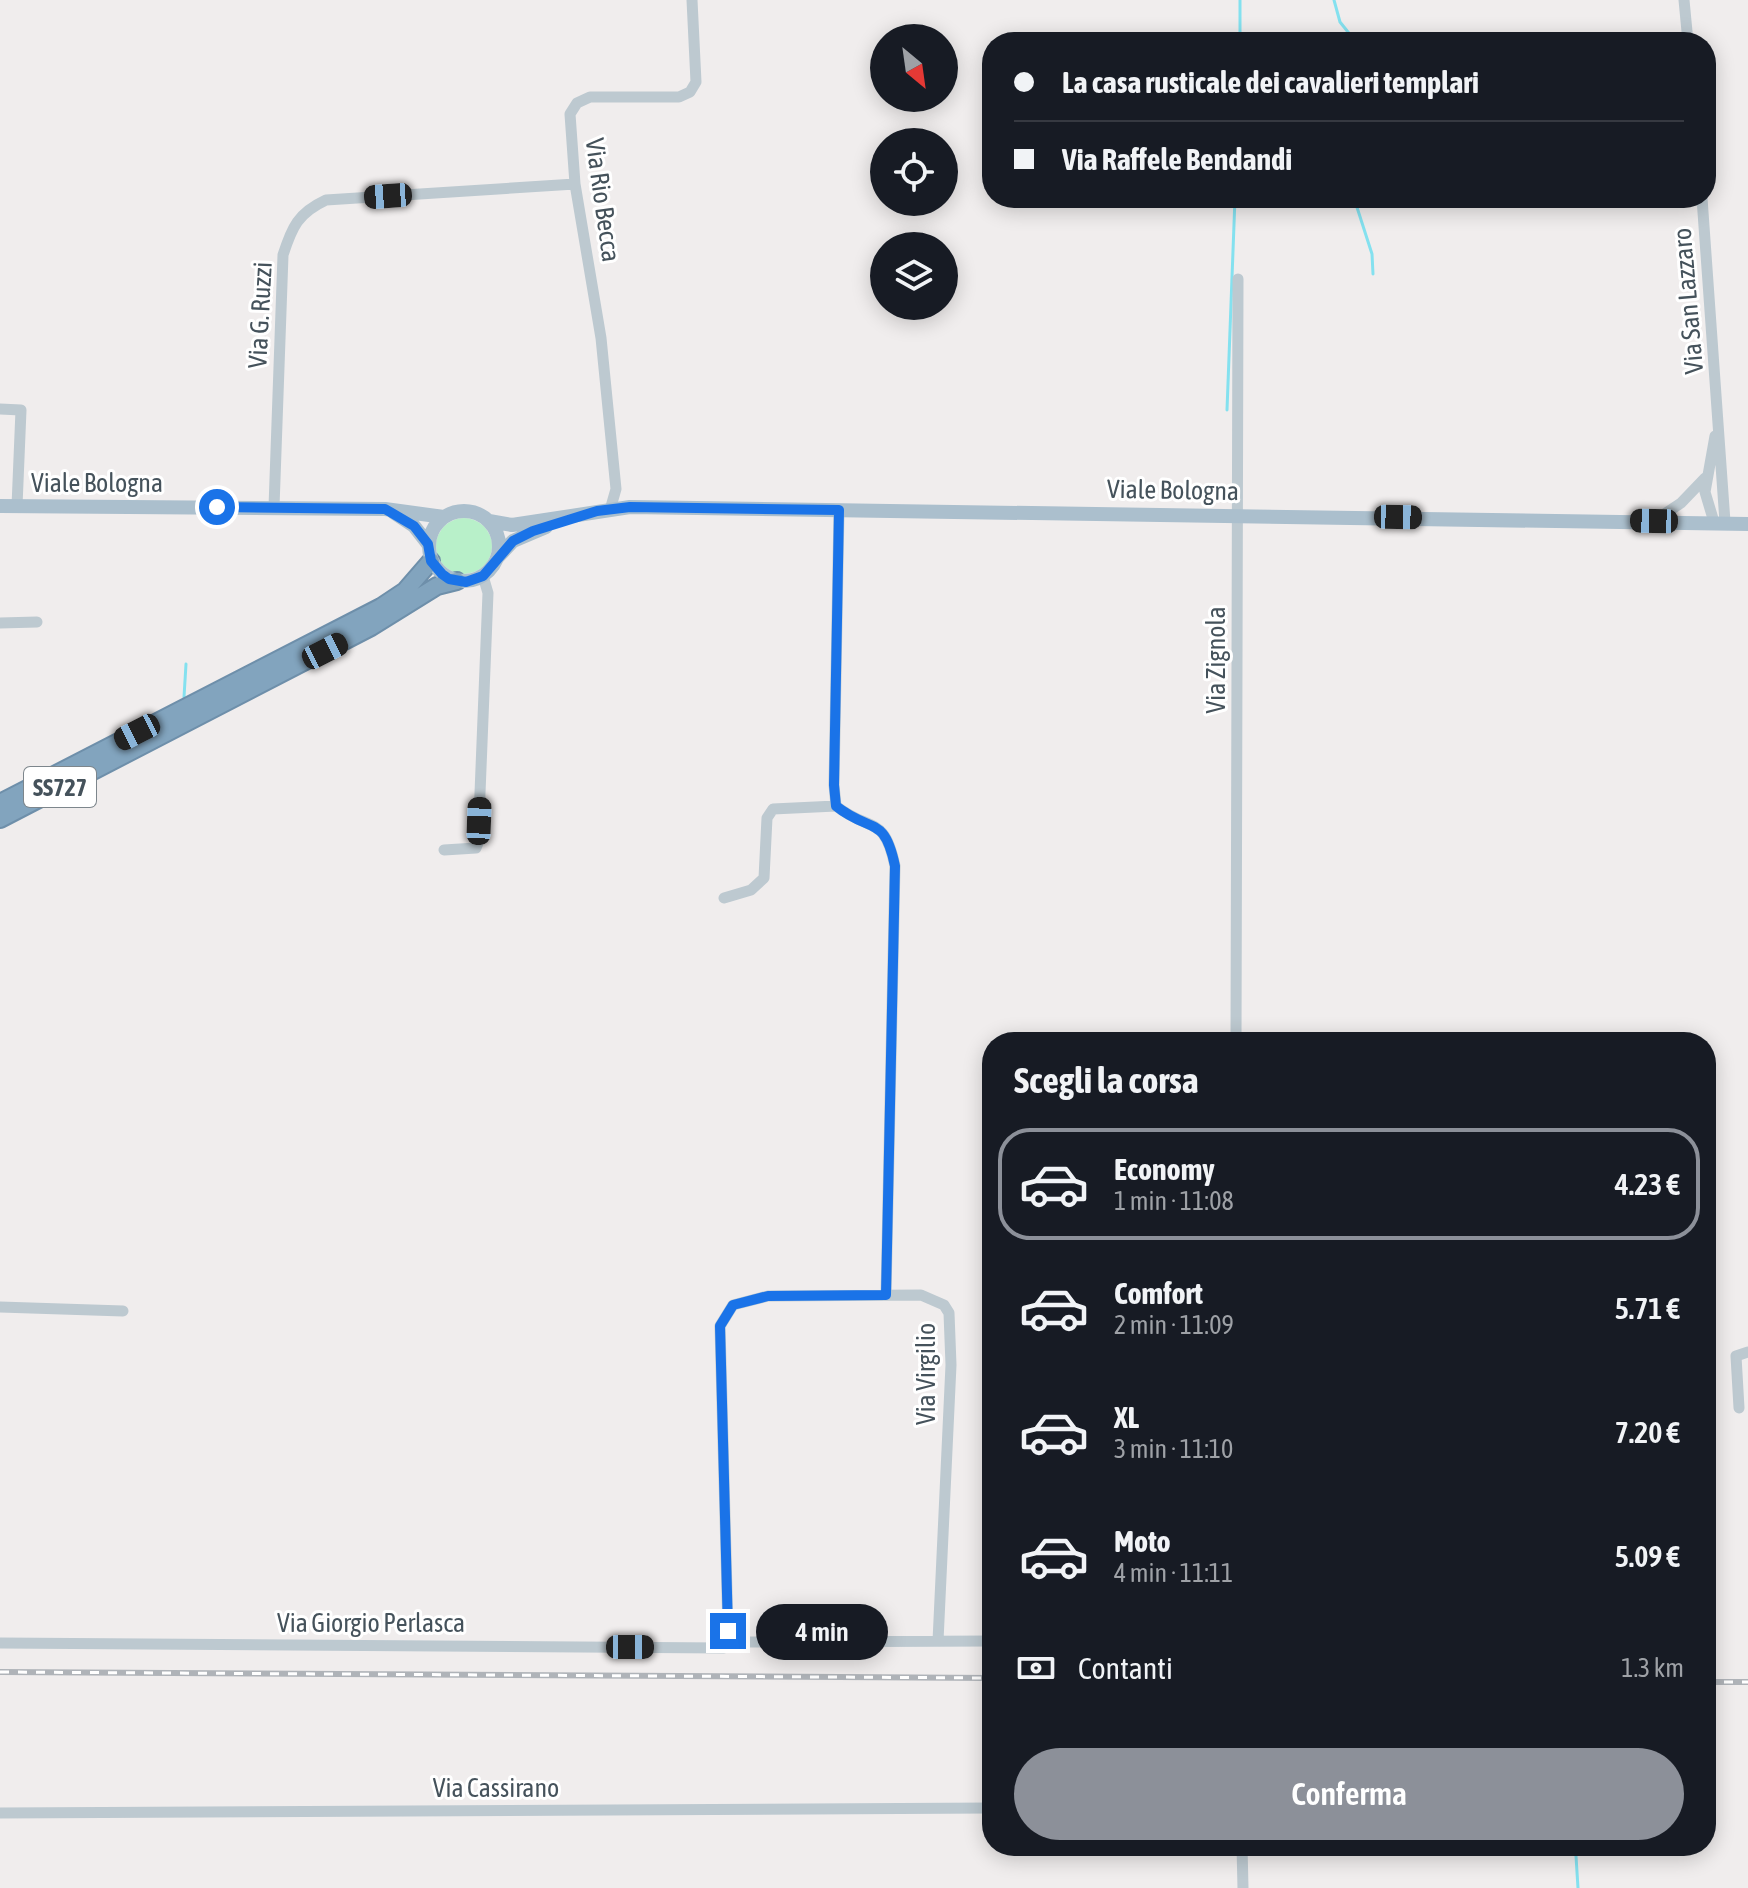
<!DOCTYPE html>
<html lang="it">
<meta charset="utf-8">
<style>
:root{--surface:#171b24;--page:#242831;--text:#f1f3f6;--muted:#9ea1a6;--line:#363941;--accent:#8c9099}
body{margin:0;font-family:"Asap Condensed",sans-serif;background:var(--page);color:var(--text);height:100vh;display:flex;flex-direction:column;font-size:30px;white-space:nowrap}
*{box-sizing:border-box;margin:0}
p{font-size:26px;color:var(--muted)}
.icon{flex:none;width:44px;height:44px;fill:none;stroke:currentColor;stroke-width:2;stroke-linecap:round;stroke-linejoin:round}
.map{position:relative;flex:1;overflow:hidden}
.panel{position:absolute;left:982px;top:1032px;width:734px;height:824px;display:flex;flex-direction:column;background:var(--surface);border-radius:32px;box-shadow:0 4px 20px #0003}
.panel>*{flex:none}
.hud{position:absolute;left:982px;top:32px;width:734px;height:176px;border-radius:32px;box-shadow:0 4px 20px #0003;display:grid;align-content:center;height:176px;padding:0 32px;background:var(--surface)}
.needle{width:52px;rotate:151deg}
.fabs{position:absolute;left:870px;top:24px;display:grid;gap:16px}
.fabs a{display:grid;place-items:center;width:88px;height:88px;border-radius:50%;background:var(--surface);box-shadow:0 4px 20px #0003;font-size:40px}
.end{position:absolute;width:36px;height:36px;margin:-18px;border:10px solid #1a73e8;background:#fff;box-shadow:0 0 0 4px #fff}
.from{border-radius:50%}
.bubble{position:absolute;height:56px;border-radius:28px;background:var(--surface);box-shadow:0 4px 20px #0003;font-size:26px;font-weight:600;line-height:56px;text-align:center}
.car{position:absolute;width:24px;height:48px;margin:-24px -12px;border-radius:10px;box-shadow:0 0 6px 2px #0007;background:linear-gradient(#222 24%,#8ab4d8 0 40%,#222 0 76%,#8ab4d8 0 86%,#222 0)}
.hud b{display:flex;align-items:center;gap:28px;height:76px;font-size:30px}
.hud b+b{border-top:2px solid var(--line)}
.hud i{width:20px;height:20px;background:var(--text)}
ul{padding:0;list-style:none}
li{display:flex;align-items:center;gap:24px;height:112px;margin:0 16px 12px;padding:0 16px;border:4px solid transparent;border-radius:32px}
li div{flex:1}
li b{display:block;font-size:30px}
li em{font-style:normal;font-weight:600}
li.active{border-color:var(--accent)}
li>.icon{width:72px;height:72px;stroke-width:1.5}
h2{padding:0 32px;font-size:36px;line-height:96px}
.pay{display:flex;align-items:center;gap:20px;height:88px;padding:0 32px;font-size:30px}
.pay p{margin-inline-start:auto}
.cta{display:flex;gap:16px;margin-top:auto;padding:16px 32px}
.cta a{flex:1;height:92px;border-radius:48px;background:var(--accent);color:#fff;font-size:32px;font-weight:600;line-height:92px;text-align:center}
.map>svg:first-child{display:block}
</style>
<div class="map">
<svg width="1748" height="1888" viewBox="0 0 1748 1888">
<rect width="100%" height="100%" fill="#f0eded"/>
<!-- green -->
<path fill="#b8f0c9" d="M436 546a28 28 0 1 1 56 0a28 28 0 1 1-56 0Z"/>
<g fill="none" stroke-linecap="round" stroke-linejoin="round">
<!-- stream -->
<path stroke="#84e1ef" stroke-width="3" d="M 1240,0 L 1240,42
M 1334,0 L 1340,22 L 1356,42
M 1354,198 L 1372,254 L 1373,274
M 1227,410 L 1235,198
M 184,697 L 186,664
M 1571,1846 L 1576,1856 L 1578,1888"/>
<!-- highway casing -->
<g stroke="#6e8faa" stroke-width="20">
<path id="highway" d="M 0,803 L 381,607 L 405,591 L 431,561
M 0,819 L 371,627 L 437,586 L 457,581"/>
</g>
<!-- minor -->
<path stroke="#bdc9d0" stroke-width="11" d="M 1684,0 L 1688,42
M 1702,198 L 1725,522
M 0,409 L 21,410 L 17,506
M 274,507 L 283,255 C 292,227 298,213 326,200 L 575,184
M 610,510 L 616,489 L 601,338 L 575,184 L 570,114 L 577,103 L 590,97 L 679,97 L 690,92 L 696,82 L 692,0
M 839,510 L 834,785 L 836,806 C 871,833 884,814 895,866 L 886,1295
M 1654,521 L 1681,503 L 1705,478
M 1714,522 L 1705,492 L 1715,436
M 0,623 L 37,622
M 444,850 L 476,848 L 478,843 L 488,593 L 483,576
M 724,898 L 751,890 L 764,878 L 767,818 L 773,809 L 836,806
M 1236,1042 L 1238,279
M 0,1307 L 123,1311
M 1739,1408 L 1736,1356 L 1748,1352
M 938,1641 L 951,1365 L 949,1313 L 944,1305 L 921,1295 L 768,1296 L 733,1305 L 720,1326 L 728,1631 L 739,1642 L 992,1641
M 0,1643 L 724,1648 L 739,1642
M 0,1813 L 992,1808
M 1242,1846 L 1243,1888"/>
<!-- major -->
<path stroke="#abbfcd" stroke-width="14" d="M 0,506 L 385,509 L 444,517
M429 546a35 35 0 1 1 70 0a35 35 0 1 1-70 0Z
M 393,512 L 414,526 L 428,544
M 489,521 L 512,525 L 630,507 L 1748,524
M 497,558 L 513,541 L 546,527"/>
<!-- highway -->
<use href="#highway" stroke="#82a4be" stroke-width="16"/>
<!-- rail casing -->
<g stroke="#afb3b8" stroke-width="6">
<path id="rail" d="M 0,1672 L 992,1678
M 1706,1682 L 1748,1682"/>
</g>
<!-- rail -->
<use href="#rail" stroke="#fff" stroke-width="3" stroke-dasharray="9" stroke-linecap="butt"/>
</g>
<g fill="none" stroke-linecap="round" stroke-linejoin="round">
<!-- route -->
<path stroke="#1a73e8" stroke-width="10" d="M 217,507 L 385,509 L 414,526 L 428,544 L 431,561 L 442,574 L 449,579 L 466,582 L 483,576 L 513,541 L 533,531 L 597,511 L 630,507 L 839,510 L 834,785 L 836,806 C 871,834 884,814 895,866 L 886,1295 L 768,1296 L 733,1305 L 720,1326 L 728,1631"/>
</g>
<g text-anchor="middle" dominant-baseline="central" stroke-width="6" stroke-linejoin="round" paint-order="stroke">
<!-- shield labels -->
<rect fill="#fff" stroke="#7d868c" stroke-width="2" x="24" y="767" width="72" height="40" rx="6"/>
<g font-size="24" font-weight="bold" fill="#45525b">
<text x="60" y="787">SS727</text>
</g>
<!-- street labels -->
<g font-size="26" fill="#45525b" stroke="#fff">
<text transform="translate(603 200) rotate(82)">Via Rio Becca</text>
<text transform="translate(1688 301) rotate(-95)">Via San Lazzaro</text>
<text transform="translate(260 315) rotate(-87)">Via G. Ruzzi</text>
<text x="97" y="483">Viale Bologna</text>
<text transform="translate(1173 490) rotate(1)">Viale Bologna</text>
<text transform="translate(1216 660) rotate(-90)">Via Zignola</text>
<text transform="translate(926 1374) rotate(-90)">Via Virgilio</text>
<text x="371" y="1623">Via Giorgio Perlasca</text>
<text x="496" y="1788">Via Cassirano</text>
</g>
</g>
</svg>
<div class="fabs">
<a><svg class="needle" viewBox="-14 -14 28 28"><path d="M0-13l5 13h-10z" fill="#e53935"/><path d="M0 13l5-13h-10z" fill="#9ea1a6"/></svg></a>
<a><svg class="icon" aria-label="locate" viewBox="0 0 24 24"><circle cx="12" cy="12" r="6"/><path d="M12 2v4M12 18v4M2 12h4M18 12h4"/></svg></a>
<a><svg class="icon" aria-label="layers" viewBox="0 0 24 24"><path d="M12 4l9 5-9 5-9-5zM3 14l9 5 9-5"/></svg></a>
</div>
<i class="end from" style="left:217px;top:507px"></i>
<i class="end" style="left:728px;top:1631px"></i>
<div class="bubble" style="left:756px;top:1604px;width:132px">4 min</div>
<i class="car" style="left:388px;top:196px;rotate:266deg"></i>
<i class="car" style="left:1398px;top:517px;rotate:91deg"></i>
<i class="car" style="left:1654px;top:521px;rotate:271deg"></i>
<i class="car" style="left:325px;top:651px;rotate:63deg"></i>
<i class="car" style="left:137px;top:732px;rotate:243deg"></i>
<i class="car" style="left:479px;top:821px;rotate:2deg"></i>
<i class="car" style="left:630px;top:1647px;rotate:90deg"></i>
<div class="hud">
<b><i class="from"></i>La casa rusticale dei cavalieri templari</b>
<b><i></i>Via Raffele Bendandi</b>
</div>
<section class="panel">
<h2>Scegli la corsa</h2>
<ul>
<li class="active"><svg class="icon" aria-label="car" viewBox="0 0 24 24"><path d="M5 17H2v-5l4-1 3-4h7l3 4 3 1v5h-3M9 17h6M6 11h13"/><circle cx="7" cy="17" r="2"/><circle cx="17" cy="17" r="2"/></svg><div><b>Economy</b><p>1 min · 11:08</p></div><em>4.23 €</em></li>
<li><svg class="icon" aria-label="car" viewBox="0 0 24 24"><path d="M5 17H2v-5l4-1 3-4h7l3 4 3 1v5h-3M9 17h6M6 11h13"/><circle cx="7" cy="17" r="2"/><circle cx="17" cy="17" r="2"/></svg><div><b>Comfort</b><p>2 min · 11:09</p></div><em>5.71 €</em></li>
<li><svg class="icon" aria-label="car" viewBox="0 0 24 24"><path d="M5 17H2v-5l4-1 3-4h7l3 4 3 1v5h-3M9 17h6M6 11h13"/><circle cx="7" cy="17" r="2"/><circle cx="17" cy="17" r="2"/></svg><div><b>XL</b><p>3 min · 11:10</p></div><em>7.20 €</em></li>
<li><svg class="icon" aria-label="car" viewBox="0 0 24 24"><path d="M5 17H2v-5l4-1 3-4h7l3 4 3 1v5h-3M9 17h6M6 11h13"/><circle cx="7" cy="17" r="2"/><circle cx="17" cy="17" r="2"/></svg><div><b>Moto</b><p>4 min · 11:11</p></div><em>5.09 €</em></li>
</ul>
<div class="pay"><svg class="icon" aria-label="cash" viewBox="0 0 24 24"><path d="M3 7h18v10H3z"/><circle cx="12" cy="12" r="2"/></svg>Contanti<p>1.3 km</p></div>
<div class="cta"><a>Conferma</a></div>
</section>
</div>
